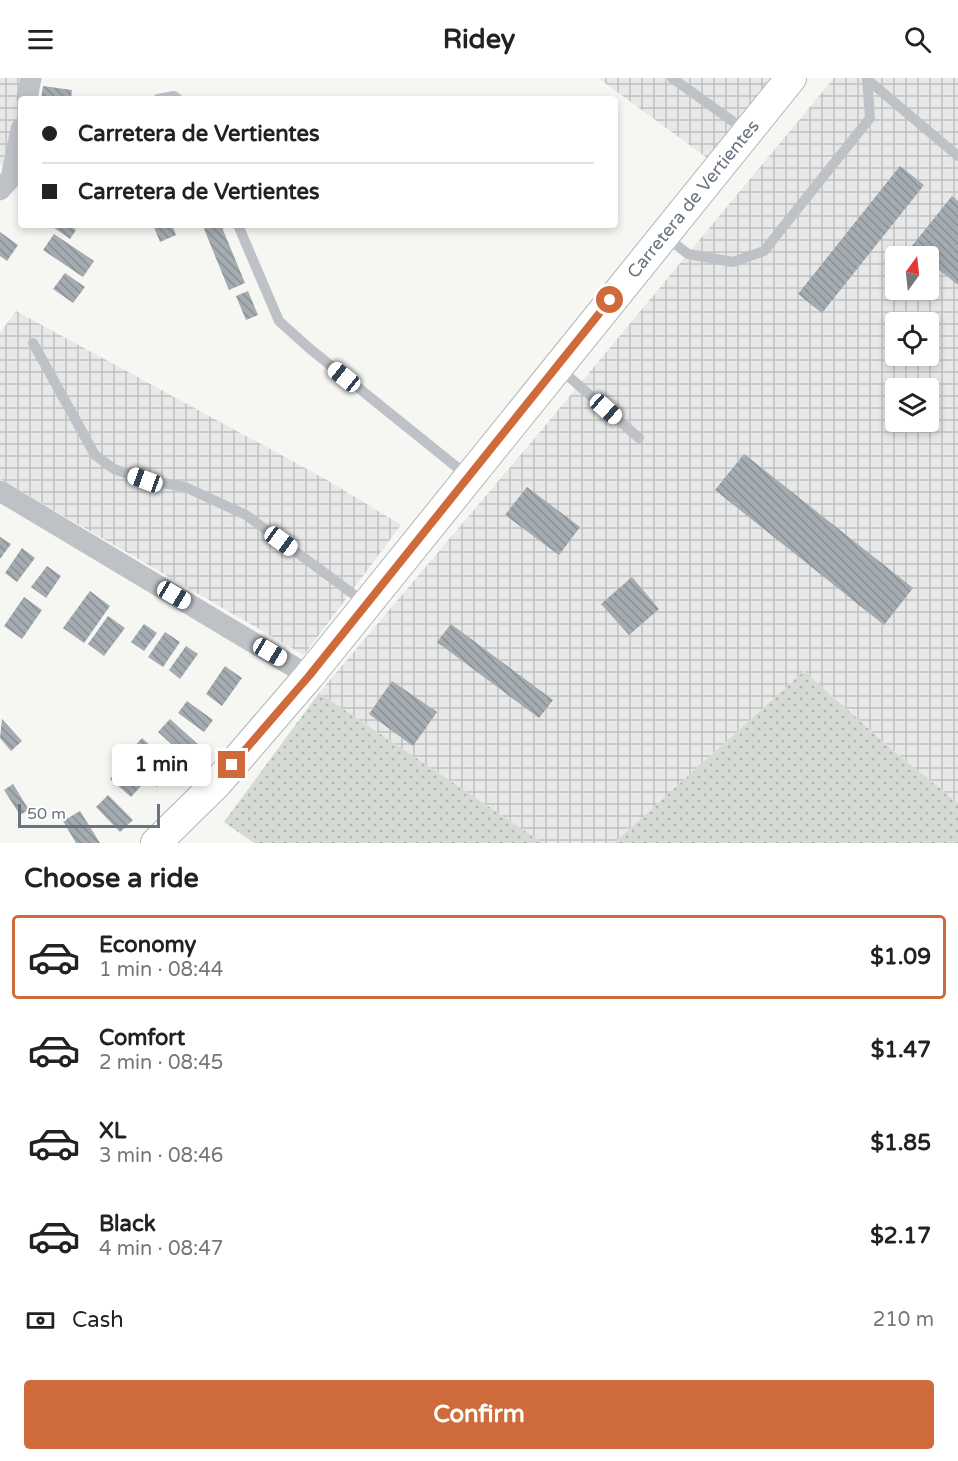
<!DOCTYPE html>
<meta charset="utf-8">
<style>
:root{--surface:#fff;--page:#f6f6f6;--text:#222;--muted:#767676;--line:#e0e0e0;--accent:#cf6b3a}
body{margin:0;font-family:"Varela Round",sans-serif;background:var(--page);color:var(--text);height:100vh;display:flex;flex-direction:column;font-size:22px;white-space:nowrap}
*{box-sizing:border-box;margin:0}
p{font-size:20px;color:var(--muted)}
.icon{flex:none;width:33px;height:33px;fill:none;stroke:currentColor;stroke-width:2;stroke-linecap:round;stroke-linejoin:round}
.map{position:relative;height:765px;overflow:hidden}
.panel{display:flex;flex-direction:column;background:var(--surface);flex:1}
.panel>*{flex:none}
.banner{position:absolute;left:18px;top:18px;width:600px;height:132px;border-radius:6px;box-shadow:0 3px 9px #0003;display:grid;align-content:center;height:132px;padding:0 24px;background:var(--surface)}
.needle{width:39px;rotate:15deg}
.tools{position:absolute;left:885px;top:168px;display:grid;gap:12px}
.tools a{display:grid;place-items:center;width:54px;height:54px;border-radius:6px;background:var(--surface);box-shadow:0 3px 9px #0003;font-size:30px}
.scale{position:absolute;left:18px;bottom:15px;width:142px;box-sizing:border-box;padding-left:6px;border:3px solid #687481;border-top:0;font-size:16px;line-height:21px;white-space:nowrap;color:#687481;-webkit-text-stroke:4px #fff;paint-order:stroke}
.end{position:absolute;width:27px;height:27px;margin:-14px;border:8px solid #cf6b3a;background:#fff;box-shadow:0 0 0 3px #fff}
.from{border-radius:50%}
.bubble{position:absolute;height:42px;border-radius:6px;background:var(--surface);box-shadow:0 3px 9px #0003;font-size:20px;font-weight:700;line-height:42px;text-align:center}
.car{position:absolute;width:18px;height:36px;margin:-18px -9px;border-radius:8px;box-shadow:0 0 4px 2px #0007;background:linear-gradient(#fff 24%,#345 0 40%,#fff 0 76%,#345 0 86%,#fff 0)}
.banner b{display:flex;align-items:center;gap:21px;height:57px;font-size:22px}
.banner b+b{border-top:2px solid var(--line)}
.banner i{width:15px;height:15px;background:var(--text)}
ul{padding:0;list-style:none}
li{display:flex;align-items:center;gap:18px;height:84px;margin:0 12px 9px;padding:0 12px;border:3px solid transparent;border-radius:6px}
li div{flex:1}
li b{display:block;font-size:22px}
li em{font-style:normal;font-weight:700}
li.on{border-color:var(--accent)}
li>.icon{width:54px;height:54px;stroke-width:1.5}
h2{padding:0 24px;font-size:27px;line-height:72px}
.pay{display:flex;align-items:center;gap:15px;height:66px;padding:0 24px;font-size:22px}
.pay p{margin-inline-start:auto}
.action{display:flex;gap:12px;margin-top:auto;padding:12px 24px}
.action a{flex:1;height:69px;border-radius:6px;background:var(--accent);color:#fff;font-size:24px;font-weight:700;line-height:69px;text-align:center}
header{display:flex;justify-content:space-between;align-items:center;height:78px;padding:0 24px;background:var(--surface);font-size:27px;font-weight:700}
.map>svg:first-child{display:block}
</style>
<header><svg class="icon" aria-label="menu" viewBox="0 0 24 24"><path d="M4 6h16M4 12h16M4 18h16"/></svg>Ridey<svg class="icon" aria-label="search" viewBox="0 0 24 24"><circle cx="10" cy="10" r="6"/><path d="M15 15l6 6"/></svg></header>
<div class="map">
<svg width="958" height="765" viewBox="0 0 958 765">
<defs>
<pattern id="industrial-grid" width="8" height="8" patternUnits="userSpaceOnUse" patternTransform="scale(1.5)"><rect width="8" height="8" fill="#e7e8e7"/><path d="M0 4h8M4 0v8" fill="none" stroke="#bfc1c1"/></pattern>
<pattern id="grass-dots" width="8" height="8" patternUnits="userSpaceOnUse" patternTransform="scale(1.5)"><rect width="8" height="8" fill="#d5dad3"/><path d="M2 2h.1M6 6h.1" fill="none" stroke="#b1b5b1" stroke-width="1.8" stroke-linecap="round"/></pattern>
<pattern id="building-back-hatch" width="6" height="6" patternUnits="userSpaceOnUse" patternTransform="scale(1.5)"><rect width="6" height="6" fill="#a4abb1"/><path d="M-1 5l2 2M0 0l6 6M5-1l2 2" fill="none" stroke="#899095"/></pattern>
</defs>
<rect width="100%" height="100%" fill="#f6f6f3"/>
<!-- industrial -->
<path fill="url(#industrial-grid)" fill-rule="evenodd" d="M 0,0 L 26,0 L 12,87 L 0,87 Z
M 598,0 L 773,0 L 710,82 Z
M 834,0 L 958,0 L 958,725 L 889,669 L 804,593 L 614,765 L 543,765 L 319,615 L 539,355 ZM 896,178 L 928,178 L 928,212 L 896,212 ZM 896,244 L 928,244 L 928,278 L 896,278 ZM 896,310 L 928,310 L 928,344 L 896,344 Z
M 16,233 L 327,402 L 401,447 L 304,577 L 0,401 L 0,255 Z"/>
<!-- grass -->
<path fill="url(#grass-dots)" d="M 804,593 L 889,669 L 958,725 L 958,765 L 614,765 Z
M 319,615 L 543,765 L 254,765 L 224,744 Z"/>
<!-- building -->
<path fill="url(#building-back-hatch)" d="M 43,8 L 72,12 L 71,21 L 41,21 Z
M 900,88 L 924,107 L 822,235 L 798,216 Z
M 952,118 L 958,123 L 958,207 L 928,183 L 928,178 L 923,178 L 911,169 Z
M 50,147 L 69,147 L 76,152 L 70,161 Z
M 153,147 L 172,147 L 176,157 L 160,164 Z
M 212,147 L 221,147 L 245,205 L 229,212 L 204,151 Z
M 0,154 L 18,167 L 7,183 L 0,178 Z
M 54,156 L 94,183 L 83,199 L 43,172 Z
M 65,195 L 85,209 L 73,225 L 53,211 Z
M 248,213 L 258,237 L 246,242 L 236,218 Z
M 744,376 L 913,510 L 884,547 L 715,412 Z
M 527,409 L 580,449 L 559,477 L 505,437 Z
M 0,459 L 11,466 L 0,481 Z
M 22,470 L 35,480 L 17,504 L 5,495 Z
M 47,488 L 61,498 L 46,520 L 31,509 Z
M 632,499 L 659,531 L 629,557 L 601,526 Z
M 90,513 L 110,528 L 84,565 L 63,550 Z
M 24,519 L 42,532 L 22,561 L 4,548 Z
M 108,538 L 125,550 L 104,578 L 88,566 Z
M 144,546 L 157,555 L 144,573 L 131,564 Z
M 451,546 L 553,622 L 539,640 L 437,564 Z
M 165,554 L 180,564 L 163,589 L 148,579 Z
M 186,568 L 198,576 L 180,601 L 169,592 Z
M 225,588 L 242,600 L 222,628 L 206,616 Z
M 392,603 L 437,634 L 413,668 L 369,636 Z
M 187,623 L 213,642 L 204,654 L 178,635 Z
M 2,641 L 22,663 L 11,673 L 0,660 Z
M 170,641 L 200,668 L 188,681 L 158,654 Z
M 142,660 L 175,690 L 157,709 L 124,679 Z
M 120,690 L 141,708 L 131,719 L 110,701 Z
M 13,706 L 29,732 L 20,737 L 4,712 Z
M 108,717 L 133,742 L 120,754 L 96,729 Z
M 80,733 L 100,765 L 76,765 L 63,743 Z"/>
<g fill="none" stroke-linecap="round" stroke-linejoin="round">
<!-- secondary casing -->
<g stroke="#b0b5b9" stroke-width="32">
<path id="secondary" d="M 156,765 L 217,705 L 309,598 L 791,0"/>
</g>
<!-- service -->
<path stroke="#bec1c5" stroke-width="10" d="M 672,0 L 745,52
M 869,3 L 958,78
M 158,21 L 174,18 L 178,21
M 238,147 L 279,243 L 309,270 L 469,399
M 665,158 L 688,176 L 733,184 L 764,173 L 870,40 L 867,0
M 33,265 L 95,377 L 114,391 L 145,402 L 185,409 L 246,437 L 364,524
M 560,291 L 639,360"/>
<!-- minor -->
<path stroke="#bec1c5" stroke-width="21" d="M 27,21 L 31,0
M 0,112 L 11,100 L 21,51
M 0,413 L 309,598"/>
<!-- secondary -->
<use href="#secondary" stroke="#fff" stroke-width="30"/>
</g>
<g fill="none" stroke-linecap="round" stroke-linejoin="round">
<!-- route -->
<path stroke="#cf6b3a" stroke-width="8" d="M 232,687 L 309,598 L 610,222"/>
</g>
<g text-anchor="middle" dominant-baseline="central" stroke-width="6" stroke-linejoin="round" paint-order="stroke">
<!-- street labels -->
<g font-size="18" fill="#687481" stroke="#fff">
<text transform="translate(693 121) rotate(-51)">Carretera de Vertientes</text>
</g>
</g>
</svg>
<div class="tools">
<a><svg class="needle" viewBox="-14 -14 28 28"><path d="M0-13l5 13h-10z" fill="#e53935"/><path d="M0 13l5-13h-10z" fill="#767676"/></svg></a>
<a><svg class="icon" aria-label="locate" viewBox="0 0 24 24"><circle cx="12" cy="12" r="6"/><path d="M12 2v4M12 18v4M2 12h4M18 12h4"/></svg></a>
<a><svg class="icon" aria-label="layers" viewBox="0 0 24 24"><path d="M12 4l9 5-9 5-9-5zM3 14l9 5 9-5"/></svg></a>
</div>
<div class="scale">50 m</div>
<i class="end from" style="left:610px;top:222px"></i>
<i class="end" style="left:232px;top:687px"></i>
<div class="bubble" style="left:112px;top:666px;width:99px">1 min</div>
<i class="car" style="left:344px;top:299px;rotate:309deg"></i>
<i class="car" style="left:606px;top:331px;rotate:131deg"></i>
<i class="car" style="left:145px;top:402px;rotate:290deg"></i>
<i class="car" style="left:281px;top:463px;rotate:126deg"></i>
<i class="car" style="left:174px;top:517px;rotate:121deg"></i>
<i class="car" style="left:270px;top:574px;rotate:121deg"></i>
<div class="banner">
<b><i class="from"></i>Carretera de Vertientes</b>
<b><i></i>Carretera de Vertientes</b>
</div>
</div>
<section class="panel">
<h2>Choose a ride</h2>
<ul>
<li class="on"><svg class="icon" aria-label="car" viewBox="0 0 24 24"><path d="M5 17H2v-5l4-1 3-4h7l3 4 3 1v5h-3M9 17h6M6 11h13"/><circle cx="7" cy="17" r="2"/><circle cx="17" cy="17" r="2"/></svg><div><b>Economy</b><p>1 min · 08:44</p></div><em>$1.09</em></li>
<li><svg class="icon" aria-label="car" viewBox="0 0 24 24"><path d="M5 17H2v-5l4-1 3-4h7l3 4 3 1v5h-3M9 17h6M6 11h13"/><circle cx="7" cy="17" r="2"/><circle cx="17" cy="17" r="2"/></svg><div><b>Comfort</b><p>2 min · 08:45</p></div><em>$1.47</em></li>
<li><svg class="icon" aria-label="car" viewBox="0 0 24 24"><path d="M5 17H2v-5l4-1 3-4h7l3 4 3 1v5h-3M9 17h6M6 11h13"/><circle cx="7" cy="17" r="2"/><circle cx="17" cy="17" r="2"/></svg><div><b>XL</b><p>3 min · 08:46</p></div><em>$1.85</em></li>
<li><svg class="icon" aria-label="car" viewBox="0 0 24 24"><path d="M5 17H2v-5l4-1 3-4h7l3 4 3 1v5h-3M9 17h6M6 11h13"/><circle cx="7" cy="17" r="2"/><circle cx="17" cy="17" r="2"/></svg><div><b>Black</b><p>4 min · 08:47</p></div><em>$2.17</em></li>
</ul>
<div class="pay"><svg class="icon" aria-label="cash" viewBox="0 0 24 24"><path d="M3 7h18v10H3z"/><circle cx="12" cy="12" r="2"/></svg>Cash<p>210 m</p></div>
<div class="action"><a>Confirm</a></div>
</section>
